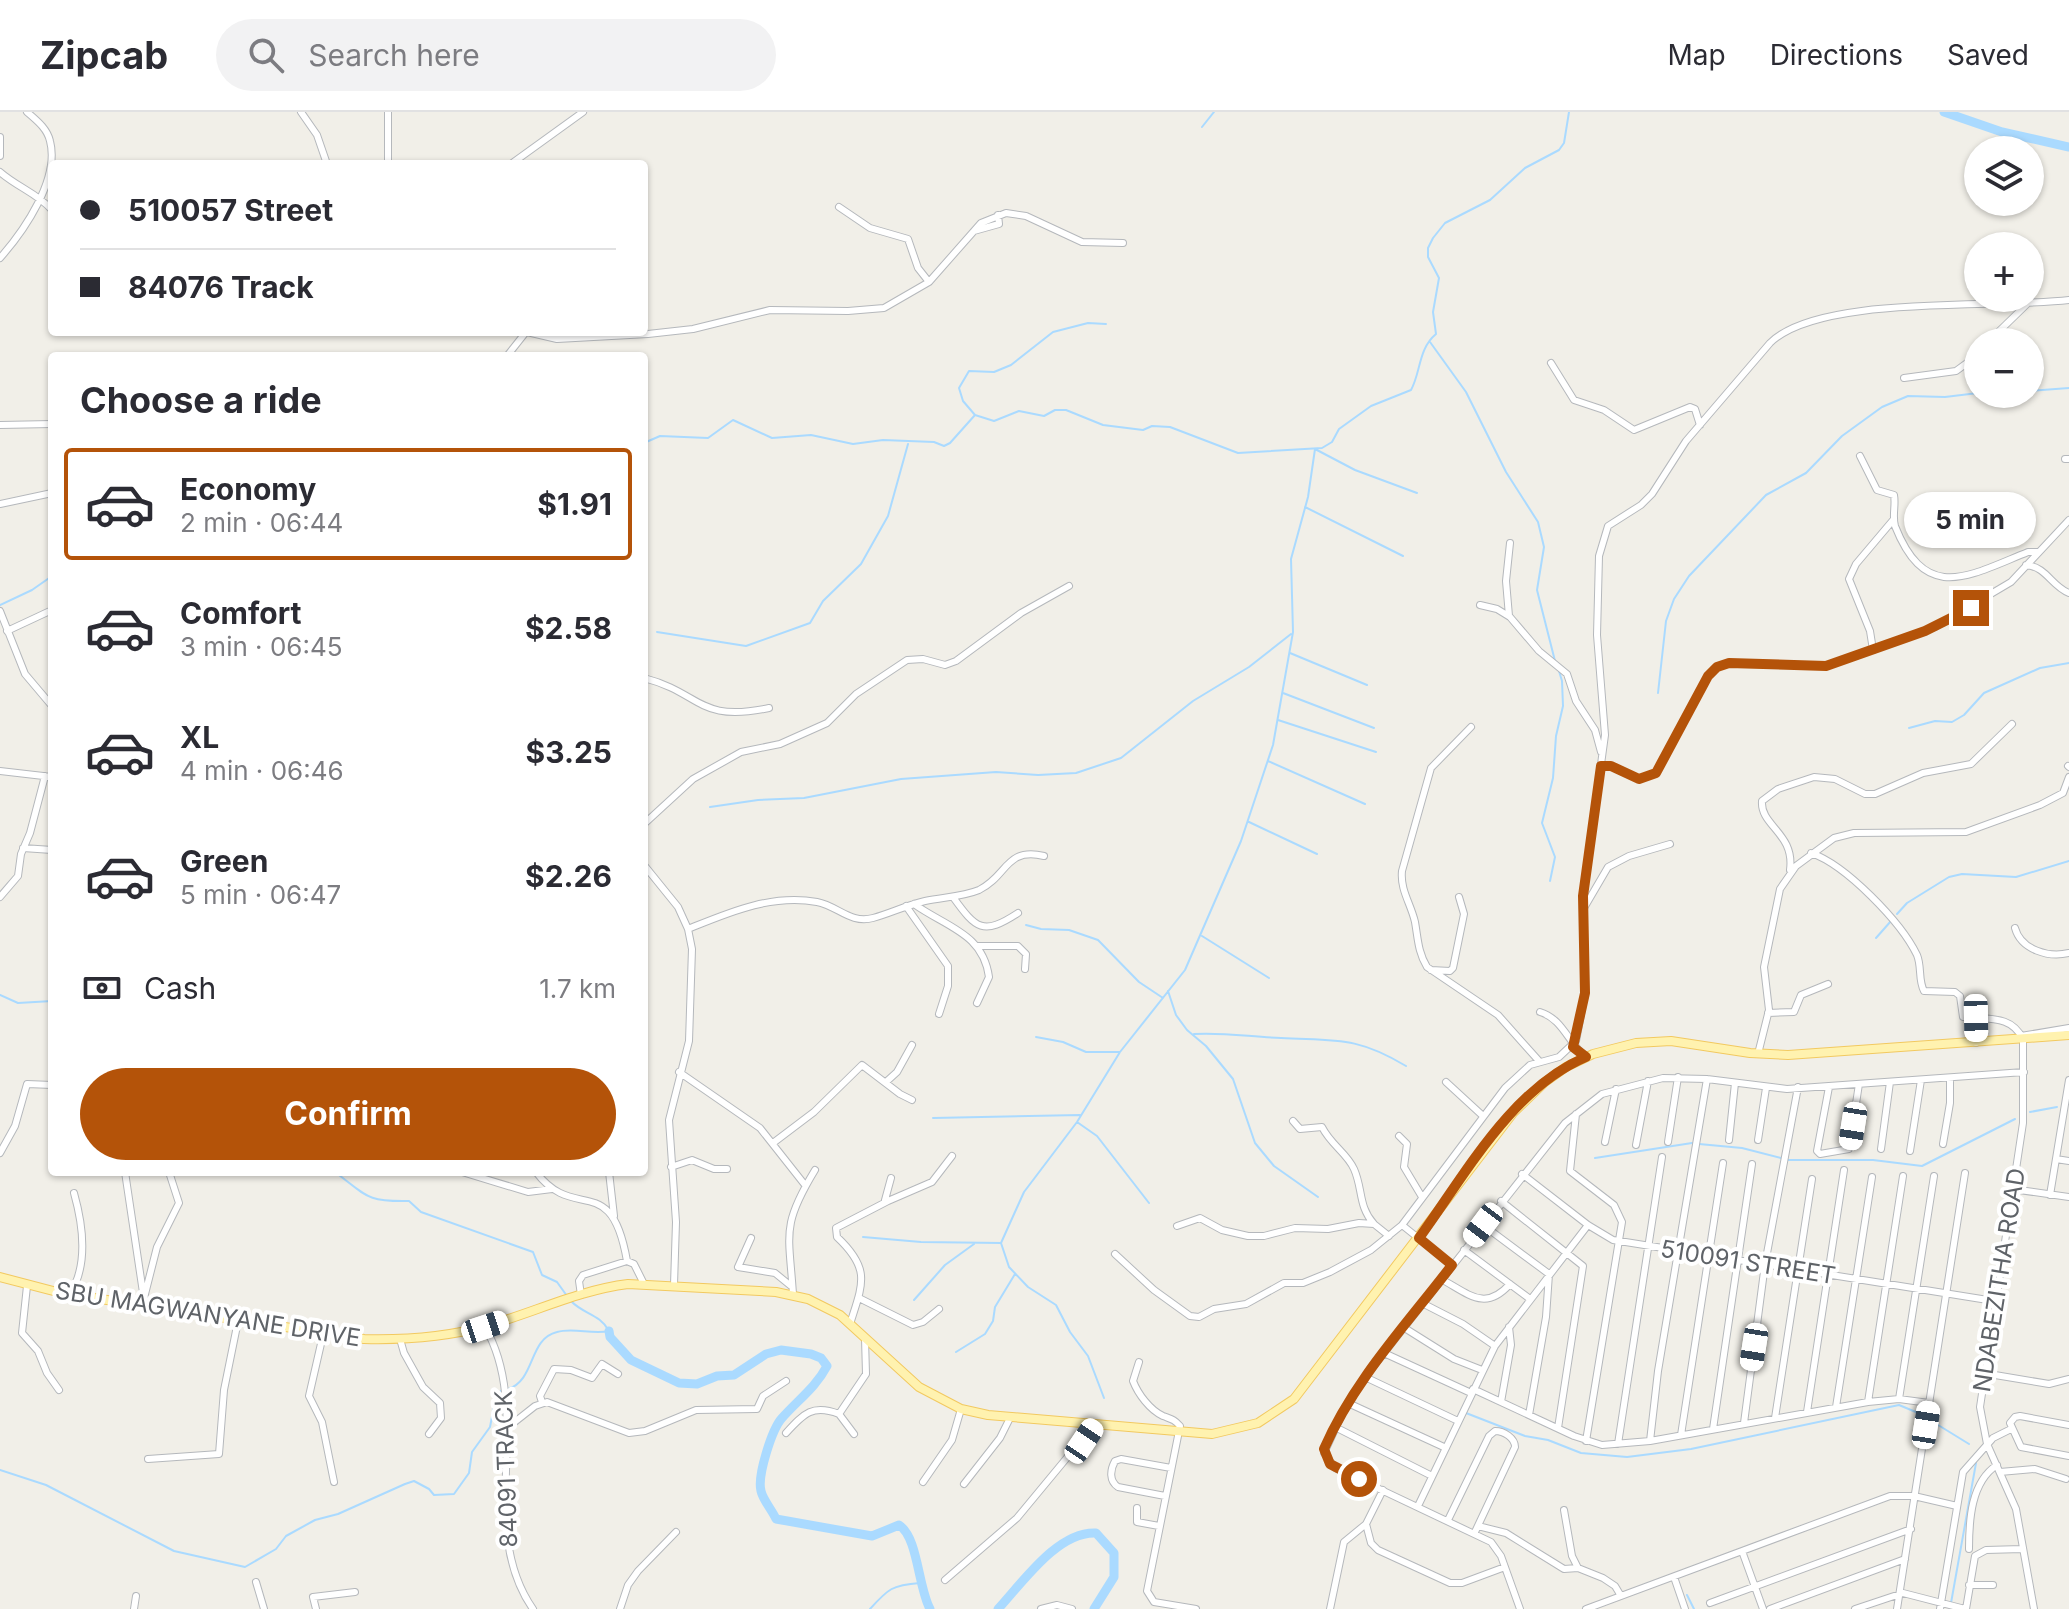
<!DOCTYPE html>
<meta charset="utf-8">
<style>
:root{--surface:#fff;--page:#f2f2f3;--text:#2b2b33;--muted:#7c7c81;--line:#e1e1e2;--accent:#b45309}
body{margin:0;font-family:Inter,sans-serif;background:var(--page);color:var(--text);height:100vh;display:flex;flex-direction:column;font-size:30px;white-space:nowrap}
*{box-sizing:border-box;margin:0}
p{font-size:26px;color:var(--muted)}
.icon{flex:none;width:44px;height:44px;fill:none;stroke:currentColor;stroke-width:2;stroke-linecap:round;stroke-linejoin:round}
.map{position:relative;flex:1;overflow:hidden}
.panel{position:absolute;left:48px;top:240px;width:600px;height:824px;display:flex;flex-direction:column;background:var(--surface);border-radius:8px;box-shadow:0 2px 6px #0004}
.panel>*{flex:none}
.guide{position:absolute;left:48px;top:48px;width:600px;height:176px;border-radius:8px;box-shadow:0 2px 6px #0004;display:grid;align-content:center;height:176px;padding:0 32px;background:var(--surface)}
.buttons{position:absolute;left:1964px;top:24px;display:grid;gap:16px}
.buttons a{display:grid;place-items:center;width:80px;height:80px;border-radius:50%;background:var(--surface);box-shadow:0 2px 6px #0004;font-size:40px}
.end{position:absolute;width:36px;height:36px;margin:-18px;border:10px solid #b45309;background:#fff;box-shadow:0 0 0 4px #fff}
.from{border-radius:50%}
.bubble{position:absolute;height:56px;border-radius:28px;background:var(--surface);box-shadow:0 2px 6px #0004;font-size:26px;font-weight:700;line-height:56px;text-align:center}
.car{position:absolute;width:24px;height:48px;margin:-24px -12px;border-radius:10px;box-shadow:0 0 6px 2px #0007;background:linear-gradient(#fff 24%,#345 0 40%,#fff 0 76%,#345 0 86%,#fff 0)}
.guide b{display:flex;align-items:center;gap:28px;height:76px;font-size:30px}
.guide b+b{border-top:2px solid var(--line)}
.guide i{width:20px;height:20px;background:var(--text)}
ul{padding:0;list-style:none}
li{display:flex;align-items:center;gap:24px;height:112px;margin:0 16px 12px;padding:0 16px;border:4px solid transparent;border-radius:8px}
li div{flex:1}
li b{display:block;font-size:30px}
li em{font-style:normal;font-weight:700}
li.active{border-color:var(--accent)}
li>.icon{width:72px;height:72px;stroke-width:1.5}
h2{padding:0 32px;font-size:36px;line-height:96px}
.pay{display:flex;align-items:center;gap:20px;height:88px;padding:0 32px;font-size:30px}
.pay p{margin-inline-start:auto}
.button{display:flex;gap:16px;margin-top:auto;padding:16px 32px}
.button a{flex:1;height:92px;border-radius:48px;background:var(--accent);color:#fff;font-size:32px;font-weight:700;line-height:92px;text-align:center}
header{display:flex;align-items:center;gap:48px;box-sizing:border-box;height:112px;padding:0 40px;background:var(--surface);border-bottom:2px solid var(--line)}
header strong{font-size:38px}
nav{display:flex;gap:44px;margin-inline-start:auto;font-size:28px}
.search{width:560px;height:72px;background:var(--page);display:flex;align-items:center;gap:20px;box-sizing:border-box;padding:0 28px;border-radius:44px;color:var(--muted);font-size:30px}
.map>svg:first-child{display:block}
</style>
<header>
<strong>Zipcab</strong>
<div class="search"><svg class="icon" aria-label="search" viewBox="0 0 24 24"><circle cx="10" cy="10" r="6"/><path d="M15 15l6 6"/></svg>Search here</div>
<nav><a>Map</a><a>Directions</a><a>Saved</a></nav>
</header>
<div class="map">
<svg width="2069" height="1497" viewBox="0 0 2069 1497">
<rect width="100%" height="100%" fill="#f1efe8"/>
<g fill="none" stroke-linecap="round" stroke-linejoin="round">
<!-- stream -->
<path stroke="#aadaff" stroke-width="2" d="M 1202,15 L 1214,0
M 1430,230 L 1466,280 L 1506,360 L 1538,410 L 1544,435 L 1537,478 L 1555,549
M 2030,279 L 2069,276
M 975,303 L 963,289 L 959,276 L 969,259 L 994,260 L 1011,253 L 1053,220 L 1088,211 L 1106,212
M 644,331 L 660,324 L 708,326 L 733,308 L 772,326 L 811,323 L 853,332 L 883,328 L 934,330 L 944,334 L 950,331 L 975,303 L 994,309 L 1019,299 L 1044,304 L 1055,298 L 1066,298 L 1103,313 L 1143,318 L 1152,314 L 1170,315 L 1238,341 L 1322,336 L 1332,330 L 1339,317 L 1371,294 L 1411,278 C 1421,260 1418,237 1436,222 L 1433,200 L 1439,166 L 1428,145 L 1428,136 L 1433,126 L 1445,111 L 1490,88 L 1525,56 L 1559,38 L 1564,31 L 1569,0
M 1305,395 L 1403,444
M 0,493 L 32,478 L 52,464
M 657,520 L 746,534 L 810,511 L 823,489 L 861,452 L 888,404 L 908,332
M 1290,541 L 1367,573
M 1283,581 L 1374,616
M 1658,581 L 1666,509 L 1674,487 L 1689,464 L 1766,383 L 1806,361 L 1842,324 L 1882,295 L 1908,284 L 1945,285 L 1978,281
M 1278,608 L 1376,640
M 1909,616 L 1935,609 L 1952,610 L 1964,603 L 1984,581 L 2040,556 L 2069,551
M 1268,649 L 1365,692
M 710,695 L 758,688 L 804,686 L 901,667 L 996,660 L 1038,663 L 1076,661 L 1121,646 L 1193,589 L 1249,555 L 1291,522
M 1249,710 L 1317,742
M 1550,769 L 1555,745 L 1542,711 L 1553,666 L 1556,624 L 1563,594 L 1562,569 L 1559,559
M 1897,802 L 1907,791 L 1949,765 L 1962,762 L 2016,765 L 2069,749
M 1026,813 L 1041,817 L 1069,818 L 1098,828 L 1139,870 L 1163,886
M 1202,824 L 1269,866
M 1876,826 L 1891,809
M 1168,879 L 1176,903 L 1187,918 L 1206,934 L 1233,967 L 1255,1031 L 1274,1054 L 1318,1085
M 0,883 L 18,891 L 52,889
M 1194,922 C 1223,920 1251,925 1281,926 C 1336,929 1356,924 1406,954
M 1036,925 L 1063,930 L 1086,940 L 1120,940
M 2030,1000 L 2057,995
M 933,1006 L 1080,1003
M 1077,1010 L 1097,1024 L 1149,1091
M 1699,1032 L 1742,1036 L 1781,1046
M 1595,1046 L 1692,1031
M 1788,1048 L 1873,1048 L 1922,1054 L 2015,1007
M 335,1060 C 367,1084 366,1090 409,1089 L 421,1100 L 533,1140 L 542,1163 L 557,1170 L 567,1184
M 863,1125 L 921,1130 L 1001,1131
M 914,1188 L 945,1153 L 974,1132
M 956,1240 L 985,1222 L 993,1209 L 995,1195 L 1015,1162
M 508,1277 C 536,1268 528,1227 557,1220 C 574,1215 592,1223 609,1219 C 600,1202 583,1202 571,1189
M 1104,1286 L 1088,1244 L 1070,1220 L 1056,1193 L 1028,1175 L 1009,1155 L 1001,1131 L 1024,1080 L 1077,1010 L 1120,940 L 1185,858 L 1241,729 L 1273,633 L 1293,520 L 1291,447 L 1308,385 L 1315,337 L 1355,358 L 1417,381
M 1466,1301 L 1525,1324 L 1548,1328 L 1581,1341 L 1627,1345 L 1691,1337 L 1899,1293 L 1923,1303
M 1930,1308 L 1969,1332
M 0,1358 L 46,1373 L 174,1439 L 245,1455 L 276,1437 L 286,1424 L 315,1408 L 338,1402 L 405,1372 L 414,1369 L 429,1377 L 434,1383 L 454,1382 L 469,1361 L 472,1340 L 490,1315 L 496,1284 L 502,1278
M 1687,1483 L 1694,1497
M 1951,1491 L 1976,1351
M 1950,1496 L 1950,1497
M 870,1497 C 888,1477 892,1473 920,1471"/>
<!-- river -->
<path stroke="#aadaff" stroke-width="9" d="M 1944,0 L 2002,20 L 2069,35
M 609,1219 L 610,1225 L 631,1248 L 679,1271 L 697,1272 L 717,1264 L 734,1263 L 766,1242 L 781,1238 L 811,1242 L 821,1246 L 827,1254 C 816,1275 798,1288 782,1306 C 772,1317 757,1364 761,1379 C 763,1388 772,1398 776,1407 L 872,1424 L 899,1413 C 918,1425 918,1475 930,1497
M 998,1497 C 1023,1470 1058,1419 1096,1421 L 1114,1441 L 1114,1465 L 1094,1497"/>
<!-- minor casing -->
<g stroke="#b5b8bc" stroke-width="8">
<path id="minor" d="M 301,0 L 317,23 L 327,52
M 0,25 L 0,44
M 388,52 L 388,0
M 511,52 L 583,0
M 0,60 C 17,75 37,81 52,98
M 839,95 L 870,116 L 908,127 L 918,156 L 929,170
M 974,119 L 999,112 L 998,103
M 0,146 C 24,119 60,67 50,29 C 47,16 36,8 27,0
M 527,220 L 557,227 L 648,222 L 693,217 L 770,198 L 848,199 L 884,196 L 929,170 L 981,111 L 1006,101 L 1026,104 L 1082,130 L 1123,131
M 1988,230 L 2027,192
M 507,244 L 526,220
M 1551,251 L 1574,288 L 1604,298 L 1634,318 L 1690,295 L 1695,297 L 1700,313
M 1904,266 L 1956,259 L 1978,243
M 0,313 L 52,312
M 1860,344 L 1877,378 L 1894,383 C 1896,393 1892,404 1895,414 C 1926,492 1968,464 2028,440 L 2038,440
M 2065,347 L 2069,347
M 0,392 L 52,381
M 2026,453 C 2047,455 2051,474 2069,481
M 1480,493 L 1497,497 L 1510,505 L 1539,539 L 1567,562 L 1576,589 L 1595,618 L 1601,640
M 0,499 L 25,562 L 52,594
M 1509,504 L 1506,469 L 1510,431
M 7,519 L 52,498
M 1873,538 L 1870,519 L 1849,467 L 1856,452 L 1894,407
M 644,566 C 702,581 697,611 769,596
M 1471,615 L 1431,656 L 1402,759 C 1400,778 1411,792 1415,810 C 1418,827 1418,840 1427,855 L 1498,903 L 1539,949
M 1601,654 L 1611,654 L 1639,667 L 1656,661 L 1708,564 L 1717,555 L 1729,551 L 1826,554 L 1935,515 L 2011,470 L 2069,408
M 2068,654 L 2069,655
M 0,659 L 52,665
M 644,712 L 693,667 L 741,640 L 780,632 L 827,611 L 856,582 L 907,548 L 923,547 L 945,553 L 956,549 L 1021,501 L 1069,474
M 23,736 L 52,738
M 1811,741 C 1846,753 1901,810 1917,843 C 1922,855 1918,868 1924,879 L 1955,880 L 1960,884 L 1963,905 L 1976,906
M 644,753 L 678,795 L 688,817 L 692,837 L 689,929 L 669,1008 L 676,1110 L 674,1173
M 1790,758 C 1795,721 1760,714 1762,689 L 1778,677 L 1814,665 L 1835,667 L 1865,682 L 1875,682 L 1923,661 L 1971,652 L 2012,612
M 0,785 L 18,764 L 21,742 L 30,721 L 45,664
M 953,785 C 976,817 983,824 1018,801
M 914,792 C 946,815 983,821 989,865 L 977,891
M 906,794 L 948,854 L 948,874 L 939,902
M 1584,796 L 1608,755 L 1629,744 L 1670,732
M 2015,816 C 2021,838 2049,846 2069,841
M 688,817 C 730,800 771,782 817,790 C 838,794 850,812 873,806 C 891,801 907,793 925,789 C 943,785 962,785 979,778 C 1008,764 1005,735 1044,744
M 978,834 L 1018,834 L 1026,842 L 1025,857
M 1431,858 L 1450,859 L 1453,856 L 1464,802 L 1459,785
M 1540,900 C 1563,907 1568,931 1586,945
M 1768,901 L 1794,900 L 1801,883 L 1828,872
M 2021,924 L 2069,916
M 1976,931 L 1976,906 C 1997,907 2013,907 2023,927 L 2023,1011 L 1980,1295 L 1987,1332 L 2016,1397 L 2034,1497
M 1758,942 L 1769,898 L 1764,855 L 1780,777 L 1796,754 L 1834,726 L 1854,721 L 1966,720 L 2040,693 L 2063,681 L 2069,665
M 679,960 L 760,1016 L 805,1073
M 886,970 L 897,960 L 912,933
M 1446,970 L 1483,1004
M 1829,975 L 1817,1039 L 1820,1042 L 1849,1037 L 1859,972
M 1576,1002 L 1570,1059 L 1614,1093 L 1622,1110 L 1586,1329
M 1293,1009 L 1300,1017 L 1322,1015 C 1331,1033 1347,1041 1354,1057 C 1363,1077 1358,1094 1374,1112
M 1399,1024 L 1407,1032 L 1404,1055 L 1422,1085
M 1729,1028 L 1735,971
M 1758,1028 L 1766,976
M 1605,1030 L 1616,977
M 1668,1030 L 1678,965
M 773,1031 L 814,1000 L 862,953 L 900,982 L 912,988
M 1943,1032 L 1950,991 L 1950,966
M 1636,1033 L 1648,969
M 1881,1037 L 1890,970
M 1910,1039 L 1921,968
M 0,1041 L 15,1014 L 27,972 L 52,973
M 2056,1047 L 2069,1049
M 671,1055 L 692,1048 L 714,1057 L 727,1057
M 125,1060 L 145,1194
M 462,1060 L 528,1080 L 552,1077
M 536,1060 C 575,1112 611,1057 627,1149 L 634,1152 L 644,1172
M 609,1060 L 614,1104
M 1522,1062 L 1588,1113 L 1613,1128 L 1994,1189
M 2012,1077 L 2069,1085
M 2050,1083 L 2069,968
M 885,1088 L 891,1066
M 1501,1089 L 1583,1154 L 1558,1316
M 1483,1113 L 1549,1162 L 1546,1205 L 1529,1303
M 1177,1114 L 1200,1106 L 1222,1118 L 1248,1124 L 1264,1124 L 1295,1116 L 1328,1117 L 1359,1111 L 1374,1112 L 1389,1124
M 751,1126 L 738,1155 L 775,1161 L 791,1174
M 1464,1138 L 1530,1187
M 1115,1142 L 1154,1178 L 1190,1204 L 1199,1205 L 1214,1197 L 1246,1192 L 1284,1171 L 1303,1171 L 1330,1160 L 1371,1138 L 1402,1113
M 1452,1153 L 1402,1113 L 1505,976 L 1530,953 L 1559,945 L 1576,929 L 1585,881 L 1583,784 L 1605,623 L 1597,523 L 1599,444 L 1608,414 L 1641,393 L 1652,382 L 1686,329 L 1770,231 C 1819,182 1997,197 2069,188
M 1441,1167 C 1469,1182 1485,1200 1510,1172
M 27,1174 L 22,1221 L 38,1239 L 47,1261 L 59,1278
M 70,1182 C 89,1152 83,1113 74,1081
M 793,1182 C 789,1121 781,1114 815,1058
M 581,1183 L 579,1169 L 583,1163 L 627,1149
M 144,1186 L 157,1135 L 179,1091 L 169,1060
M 859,1186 L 913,1213 L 923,1210 L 939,1197
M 1422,1191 L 1463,1212 L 1495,1234
M 850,1212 C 863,1171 871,1157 837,1125 L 836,1116 L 888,1089 L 932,1070 L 952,1044
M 485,1215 C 535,1302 475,1414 533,1497
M 1403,1215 L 1454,1247 L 1482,1258
M 323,1223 L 309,1284 L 322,1310 L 334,1370
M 400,1227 L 404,1241 L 423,1275 L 440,1291 L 441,1306 L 429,1322
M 1384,1241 L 1471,1281
M 1139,1250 L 1133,1269 C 1138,1282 1150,1298 1163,1304 C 1171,1307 1174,1307 1180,1314 L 1147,1479 L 1154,1490 L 1196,1497
M 1983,1261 L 2049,1272 L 2069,1267
M 1365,1265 L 1458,1309
M 1473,1277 L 1574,1324 L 1602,1333 L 1650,1329 L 1868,1290 L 1899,1287 L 1929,1291
M 1899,1287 L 1934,1064
M 542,1290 L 540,1284 L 554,1257 L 571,1258 L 592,1266 L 602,1252 L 618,1262
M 1501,1290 L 1511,1233 L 1509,1215
M 1868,1290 L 1903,1064
M 1348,1291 L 1446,1336
M 1836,1295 L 1872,1065
M 1807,1300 L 1844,1058
M 1775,1306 L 1812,1067
M 1744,1311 L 1765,1152 L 1798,975
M 2069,1313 L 2020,1304 L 2015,1305 L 2010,1311 L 2021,1335 L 2069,1344
M 1335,1315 L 1432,1364
M 507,1316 L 535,1294 L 547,1290 L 629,1321 L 645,1319 L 696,1298 L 757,1297 L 763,1284 L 786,1269
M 1713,1317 L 1752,1052
M 786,1321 C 804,1301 813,1292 839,1302
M 854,1322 L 839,1302 L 866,1262 L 865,1226
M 1681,1323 L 1723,1051
M 1650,1329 L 1658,1259 L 1707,967
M 1618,1332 L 1662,1045
M 148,1347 L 219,1342 L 224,1278 L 238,1209
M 2000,1360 L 2035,1357 L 2066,1367
M 923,1370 L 952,1328 L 961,1297
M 964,1372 L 1000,1326 L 1010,1306
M 1165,1384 L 1118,1375 C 1109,1369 1110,1358 1115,1349 L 1121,1347 L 1171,1356
M 1418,1394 L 1495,1234 L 1588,1113
M 1137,1396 L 1137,1410 L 1159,1414
M 1564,1398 L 1572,1444 L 1578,1456
M 1448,1408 L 1489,1324 L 1495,1319 C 1504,1319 1515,1326 1515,1335 L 1475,1420
M 1366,1412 L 1371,1431 L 1378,1438 L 1450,1471 L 1462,1471 L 1505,1455
M 1478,1414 L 1506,1421 L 1564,1457 L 1578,1456 L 1603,1466 L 1615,1474 L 1621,1484
M 1969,1437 C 1969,1408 1971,1370 1997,1353
M 1742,1439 L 1763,1497
M 1674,1465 L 1685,1497
M 945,1468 L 1017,1406 L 1094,1313
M 256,1470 L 264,1497
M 1969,1473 L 1993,1473
M 1710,1491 L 1911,1417
M 134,1497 L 136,1484
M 316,1497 L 313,1485 L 355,1480
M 620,1497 L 628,1473 L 638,1459 L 676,1420
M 1041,1497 L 1057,1493 L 1072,1497
M 1330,1497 L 1344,1430 L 1366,1412 L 1383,1378
M 1520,1497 L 1501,1444 L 1491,1430 L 1335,1356 L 1324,1341 L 1342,1302 L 1365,1265 L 1565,1011 L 1602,982 L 1663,966 L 1707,967 L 1787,977 L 2024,960
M 1586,1497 L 1890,1384 L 1914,1384 L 1957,1394
M 1770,1497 L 1905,1447
M 1855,1497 L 1903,1481 L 1965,1497
M 1897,1497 L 1965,1061
M 1940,1497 L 1963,1360 L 1993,1326 L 2011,1317
M 1966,1497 L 1975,1444 L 1986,1438 L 2022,1437"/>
</g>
<!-- major casing -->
<g stroke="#f2c960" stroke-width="10">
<path id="major" d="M 0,1165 L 61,1181 L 364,1227 C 405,1228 447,1225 486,1214 C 533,1201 579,1178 628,1172 L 776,1180 L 808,1187 L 840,1203 L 919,1275 L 961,1297 L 988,1303 L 1212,1322 L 1258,1311 L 1294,1287 L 1513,1001 L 1545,970 L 1566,955 L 1593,942 L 1636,931 L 1671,929 L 1750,941 L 1788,943 L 2069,923"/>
</g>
<!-- minor -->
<use href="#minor" stroke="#fff" stroke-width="6"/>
<!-- major -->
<use href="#major" stroke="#fff2af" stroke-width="8"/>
</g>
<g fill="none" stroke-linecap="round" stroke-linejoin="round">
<!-- route -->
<path stroke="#b45309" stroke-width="10" d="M 1359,1367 L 1330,1352 L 1324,1337 C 1354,1268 1407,1212 1452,1153 L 1419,1126 C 1465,1063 1511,977 1586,945 L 1573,935 L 1585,881 L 1583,784 L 1601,654 L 1611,654 L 1639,667 L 1656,661 L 1708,564 L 1717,555 L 1729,551 L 1826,554 L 1925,519 L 1971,496"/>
</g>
<g text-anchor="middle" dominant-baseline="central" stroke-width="8" stroke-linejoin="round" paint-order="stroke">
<!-- street labels -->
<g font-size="24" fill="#5f6368" stroke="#fff">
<text transform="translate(1748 1150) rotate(9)">510091 STREET</text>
<text transform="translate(1999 1168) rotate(-81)">NDABEZITHA ROAD</text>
<text transform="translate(208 1202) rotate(9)">SBU MAGWANYANE DRIVE</text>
<text transform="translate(506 1357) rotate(-92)">84091 TRACK</text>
</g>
</g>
</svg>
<div class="buttons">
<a><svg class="icon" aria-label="layers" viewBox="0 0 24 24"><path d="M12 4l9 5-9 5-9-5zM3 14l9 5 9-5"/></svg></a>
<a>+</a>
<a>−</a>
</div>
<i class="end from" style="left:1359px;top:1367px"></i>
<i class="end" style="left:1971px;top:496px"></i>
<div class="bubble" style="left:1904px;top:380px;width:132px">5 min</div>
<i class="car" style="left:1976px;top:906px;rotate:179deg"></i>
<i class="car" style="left:1853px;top:1014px;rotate:189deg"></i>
<i class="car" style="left:1483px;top:1113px;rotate:217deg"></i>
<i class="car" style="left:485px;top:1215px;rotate:72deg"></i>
<i class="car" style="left:1754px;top:1235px;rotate:189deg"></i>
<i class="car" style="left:1926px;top:1313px;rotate:9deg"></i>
<i class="car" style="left:1084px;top:1329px;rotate:34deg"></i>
<div class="guide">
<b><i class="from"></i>510057 Street</b>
<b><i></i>84076 Track</b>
</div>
<section class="panel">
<h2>Choose a ride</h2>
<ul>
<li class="active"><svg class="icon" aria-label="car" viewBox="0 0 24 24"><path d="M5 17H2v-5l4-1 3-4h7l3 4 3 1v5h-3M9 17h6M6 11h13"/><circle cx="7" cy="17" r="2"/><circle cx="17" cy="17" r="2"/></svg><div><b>Economy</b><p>2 min · 06:44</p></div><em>$1.91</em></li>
<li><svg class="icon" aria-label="car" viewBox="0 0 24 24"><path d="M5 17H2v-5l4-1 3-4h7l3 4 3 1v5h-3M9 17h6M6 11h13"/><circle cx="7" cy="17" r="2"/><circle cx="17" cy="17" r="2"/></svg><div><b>Comfort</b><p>3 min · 06:45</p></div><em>$2.58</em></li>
<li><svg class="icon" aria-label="car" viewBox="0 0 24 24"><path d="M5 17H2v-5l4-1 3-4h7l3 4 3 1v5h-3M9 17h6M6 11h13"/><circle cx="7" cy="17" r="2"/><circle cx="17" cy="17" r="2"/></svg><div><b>XL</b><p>4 min · 06:46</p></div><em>$3.25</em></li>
<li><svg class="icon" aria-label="car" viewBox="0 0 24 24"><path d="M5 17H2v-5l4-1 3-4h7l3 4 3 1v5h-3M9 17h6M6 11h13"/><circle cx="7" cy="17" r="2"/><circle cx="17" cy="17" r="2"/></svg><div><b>Green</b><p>5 min · 06:47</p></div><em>$2.26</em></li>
</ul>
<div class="pay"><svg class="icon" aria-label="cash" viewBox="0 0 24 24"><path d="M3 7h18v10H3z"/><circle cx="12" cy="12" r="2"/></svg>Cash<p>1.7 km</p></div>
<div class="button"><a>Confirm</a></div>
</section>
</div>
